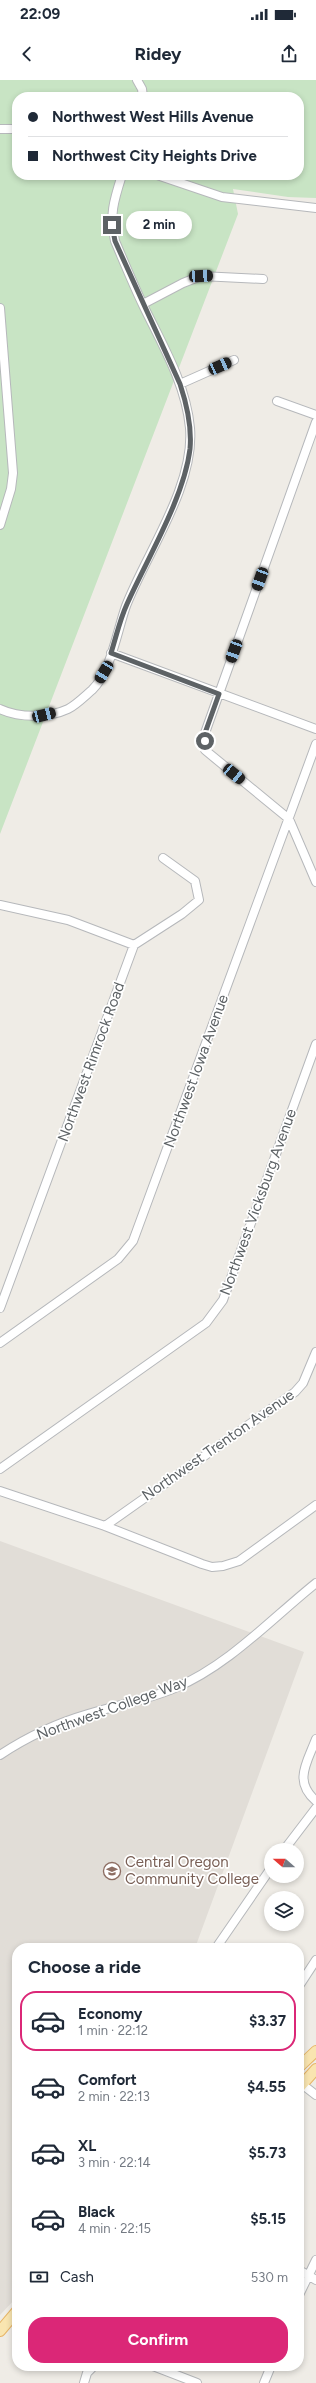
<!DOCTYPE html>
<meta charset="utf-8">
<style>
:root{--surface:#fff;--page:#f6f6f7;--text:#1f2937;--muted:#747a83;--line:#e0e1e3;--accent:#db2777}
body{margin:0;font-family:Figtree,sans-serif;background:var(--page);color:var(--text);height:100vh;display:flex;flex-direction:column;font-size:15px;white-space:nowrap}
*{box-sizing:border-box;margin:0}
p{font-size:13px;color:var(--muted)}
.icon{flex:none;width:22px;height:22px;fill:none;stroke:currentColor;stroke-width:2;stroke-linecap:round;stroke-linejoin:round}
.map{position:relative;flex:1;overflow:hidden}
.drawer{position:absolute;left:12px;top:1863px;width:292px;height:428px;display:flex;flex-direction:column;background:var(--surface);border-radius:16px;box-shadow:0 2px 6px #0003}
.drawer>*{flex:none}
.banner{position:absolute;left:12px;top:12px;width:292px;height:88px;border-radius:16px;box-shadow:0 2px 6px #0003;display:grid;align-content:center;height:88px;padding:0 16px;background:var(--surface)}
.needle{width:26px;rotate:290deg}
.controls{position:absolute;left:264px;top:1763px;display:grid;gap:8px}
.controls a{display:grid;place-items:center;width:40px;height:40px;border-radius:50%;background:var(--surface);box-shadow:0 2px 6px #0003;font-size:20px}
.end{position:absolute;width:18px;height:18px;margin:-9px;border:5px solid #5d6265;background:#fff;box-shadow:0 0 0 2px #fff}
.from{border-radius:50%}
.bubble{position:absolute;height:28px;border-radius:14px;background:var(--surface);box-shadow:0 2px 6px #0003;font-size:13px;font-weight:700;line-height:28px;text-align:center}
.car{position:absolute;width:12px;height:24px;margin:-12px -6px;border-radius:5px;box-shadow:0 0 3px 1px #0007;background:linear-gradient(#222 24%,#8ab4d8 0 40%,#222 0 76%,#8ab4d8 0 86%,#222 0)}
.banner b{display:flex;align-items:center;gap:14px;height:38px;font-size:15px}
.banner b+b{border-top:1px solid var(--line)}
.banner i{width:10px;height:10px;background:var(--text)}
ul{padding:0;list-style:none}
li{display:flex;align-items:center;gap:12px;height:60px;margin:0 8px 6px;padding:0 8px;border:2px solid transparent;border-radius:16px}
li div{flex:1}
li b{display:block;font-size:15px}
li em{font-style:normal;font-weight:700}
li.selected{border-color:var(--accent)}
li>.icon{width:36px;height:36px;stroke-width:1.5}
h2{padding:0 16px;font-size:18px;line-height:48px}
.pay{display:flex;align-items:center;gap:10px;height:44px;padding:0 16px;font-size:15px}
.pay p{margin-inline-start:auto}
.button{display:flex;gap:8px;margin-top:auto;padding:8px 16px}
.button a{flex:1;height:46px;border-radius:16px;background:var(--accent);color:#fff;font-size:16px;font-weight:700;line-height:46px;text-align:center}
.status{display:flex;justify-content:space-between;align-items:center;height:28px;padding:0 20px;background:var(--surface);direction:ltr}
.status svg{height:11px;fill:currentColor}
header{display:flex;justify-content:space-between;align-items:center;height:52px;padding:0 16px;background:var(--surface);font-size:18px;font-weight:700}
.map>svg:first-child{display:block}
</style>
<div class="status"><b>22:09</b><svg viewBox="0 0 49 12"><path d="M0 12V9h3v3zM5 12V6h3v6zM10 12V3h3v9zM15 12V0h3v12zM26 1h20v11H26zM47 4h2v5h-2z"/></svg></div>
<header><svg class="icon" aria-label="back" viewBox="0 0 24 24"><path d="M15 5l-7 7 7 7"/></svg>Ridey<svg class="icon" aria-label="share" viewBox="0 0 24 24"><path d="M12 15V3M7 8l5-5 5 5M5 13v7h14v-7"/></svg></header>
<div class="map">
<svg width="316" height="2303" viewBox="0 0 316 2303">
<rect width="100%" height="100%" fill="#efece6"/>
<!-- education -->
<path fill="#e1ddd7" d="M 0,1461 L 304,1572 L 195,1868 L 17,1868 L 17,2217 L 0,2235 Z"/>
<!-- green -->
<path fill="#c8e4c4" fill-rule="evenodd" d="M 0,0 L 316,0 L 316,118 L 288,117 L 233,109 L 238,134 L 0,754 ZM 17,17 L 299,17 L 299,95 L 17,95 Z"/>
<g fill="none" stroke-linecap="round" stroke-linejoin="round">
<!-- minor casing -->
<g stroke="#b6b8bb" stroke-width="10">
<path id="minor" d="M 137,0 L 142,9 L 143,17
M 0,49 L 17,49
M 157,95 L 222,117 L 316,128
M 143,224 L 183,203 L 201,196 L 263,199
M 0,228 L 13,393 L 11,409 L 0,445
M 180,304 L 234,280
M 277,321 L 316,335
M 316,342 L 205,653 L 205,670 L 289,739 L 316,802
M 111,573 L 316,649
M 0,629 C 19,638 49,638 68,629 C 76,625 85,616 92,610 C 111,592 117,551 126,526 C 146,474 195,406 190,348 C 186,304 162,264 143,225 C 133,204 124,182 115,161 C 109,135 114,120 122,95
M 0,825 L 68,840 L 134,865
M 0,1228 L 134,865 L 182,834 L 199,820 L 195,801 L 163,778
M 0,1263 L 118,1179 L 133,1161 L 316,664
M 0,1389 L 206,1243 L 223,1220 L 316,964
M 0,1411 L 105,1446 L 202,1484 L 212,1487 L 223,1486 L 239,1481 L 316,1425
M 105,1446 L 295,1312 L 303,1303 L 316,1272
M 316,1659 C 307,1683 293,1701 316,1721
M 0,1675 C 27,1657 57,1643 88,1634 C 117,1625 147,1620 175,1608 C 229,1585 271,1539 316,1503
M 284,1770 L 316,1728
M 216,1868 L 271,1788
M 299,1906 L 316,1880
M 303,2005 L 316,2015
M 299,2190 L 316,2200
M 299,2215 L 316,2180
M 153,2286 L 197,2303
M 84,2303 L 87,2293 L 94,2286
M 264,2303 L 271,2286"/>
</g>
<!-- major casing -->
<g stroke="#e7b566" stroke-width="12">
<path id="major" d="M 299,1987 L 316,1971
M 299,2008 L 316,1989
M 0,2251 L 17,2231"/>
</g>
<!-- minor -->
<use href="#minor" stroke="#fff" stroke-width="8"/>
<!-- major -->
<use href="#major" stroke="#f9e5b0" stroke-width="10"/>
</g>
<g fill="none" stroke-linecap="round" stroke-linejoin="round">
<!-- route -->
<path stroke="#5d6265" stroke-width="5" d="M 112,145 L 115,161 L 180,304 C 187,325 192,347 190,369 C 184,418 147,479 127,524 C 120,539 116,557 111,573 L 219,614 L 205,653 L 205,661"/>
</g>
<!-- icons -->
<defs>
<g id="university-ring" transform="scale(0.9)"><circle r="9.5" fill="#fff" stroke="#8d6e63" stroke-width="1.5"/><path d="M0-5L7-2L0 1L-7-2ZM-4 1L0 2.5L4 1V4Q0 6-4 4Z" fill="#8d6e63"/></g>
</defs>
<g fill-rule="evenodd">
<use href="#university-ring" x="112" y="1791"/>
</g>
<g text-anchor="middle" dominant-baseline="central" stroke-width="3.5" stroke-linejoin="round" paint-order="stroke">
<!-- street labels -->
<g font-size="15" fill="#5d6265" stroke="#fff">
<text transform="translate(91 982) rotate(-70)">Northwest Rimrock Road</text>
<text transform="translate(196 991) rotate(-70)">Northwest Iowa Avenue</text>
<text transform="translate(258 1122) rotate(-70)">Northwest Vicksburg Avenue</text>
<text transform="translate(218 1365) rotate(-35)">Northwest Trenton Avenue</text>
<text transform="translate(112 1628) rotate(-20)">Northwest College Way</text>
</g>
<!-- education labels -->
<g font-size="15" fill="#785e54" stroke="#fff" text-anchor="start">
<text x="125" y="1782">Central Oregon<tspan x="125" dy="17">Community College</tspan></text>
</g>
</g>
</svg>
<div class="controls">
<a><svg class="needle" viewBox="-14 -14 28 28"><path d="M0-13l5 13h-10z" fill="#e53935"/><path d="M0 13l5-13h-10z" fill="#747a83"/></svg></a>
<a><svg class="icon" aria-label="layers" viewBox="0 0 24 24"><path d="M12 4l9 5-9 5-9-5zM3 14l9 5 9-5"/></svg></a>
</div>
<i class="end from" style="left:205px;top:661px"></i>
<i class="end" style="left:112px;top:145px"></i>
<div class="bubble" style="left:126px;top:131px;width:66px">2 min</div>
<i class="car" style="left:201px;top:196px;rotate:87deg"></i>
<i class="car" style="left:220px;top:286px;rotate:66deg"></i>
<i class="car" style="left:260px;top:499px;rotate:200deg"></i>
<i class="car" style="left:234px;top:571px;rotate:200deg"></i>
<i class="car" style="left:104px;top:592px;rotate:211deg"></i>
<i class="car" style="left:44px;top:635px;rotate:76deg"></i>
<i class="car" style="left:234px;top:694px;rotate:129deg"></i>
<div class="banner">
<b><i class="from"></i>Northwest West Hills Avenue</b>
<b><i></i>Northwest City Heights Drive</b>
</div>
<section class="drawer">
<h2>Choose a ride</h2>
<ul>
<li class="selected"><svg class="icon" aria-label="car" viewBox="0 0 24 24"><path d="M5 17H2v-5l4-1 3-4h7l3 4 3 1v5h-3M9 17h6M6 11h13"/><circle cx="7" cy="17" r="2"/><circle cx="17" cy="17" r="2"/></svg><div><b>Economy</b><p>1 min · 22:12</p></div><em>$3.37</em></li>
<li><svg class="icon" aria-label="car" viewBox="0 0 24 24"><path d="M5 17H2v-5l4-1 3-4h7l3 4 3 1v5h-3M9 17h6M6 11h13"/><circle cx="7" cy="17" r="2"/><circle cx="17" cy="17" r="2"/></svg><div><b>Comfort</b><p>2 min · 22:13</p></div><em>$4.55</em></li>
<li><svg class="icon" aria-label="car" viewBox="0 0 24 24"><path d="M5 17H2v-5l4-1 3-4h7l3 4 3 1v5h-3M9 17h6M6 11h13"/><circle cx="7" cy="17" r="2"/><circle cx="17" cy="17" r="2"/></svg><div><b>XL</b><p>3 min · 22:14</p></div><em>$5.73</em></li>
<li><svg class="icon" aria-label="car" viewBox="0 0 24 24"><path d="M5 17H2v-5l4-1 3-4h7l3 4 3 1v5h-3M9 17h6M6 11h13"/><circle cx="7" cy="17" r="2"/><circle cx="17" cy="17" r="2"/></svg><div><b>Black</b><p>4 min · 22:15</p></div><em>$5.15</em></li>
</ul>
<div class="pay"><svg class="icon" aria-label="cash" viewBox="0 0 24 24"><path d="M3 7h18v10H3z"/><circle cx="12" cy="12" r="2"/></svg>Cash<p>530 m</p></div>
<div class="button"><a>Confirm</a></div>
</section>
</div>
